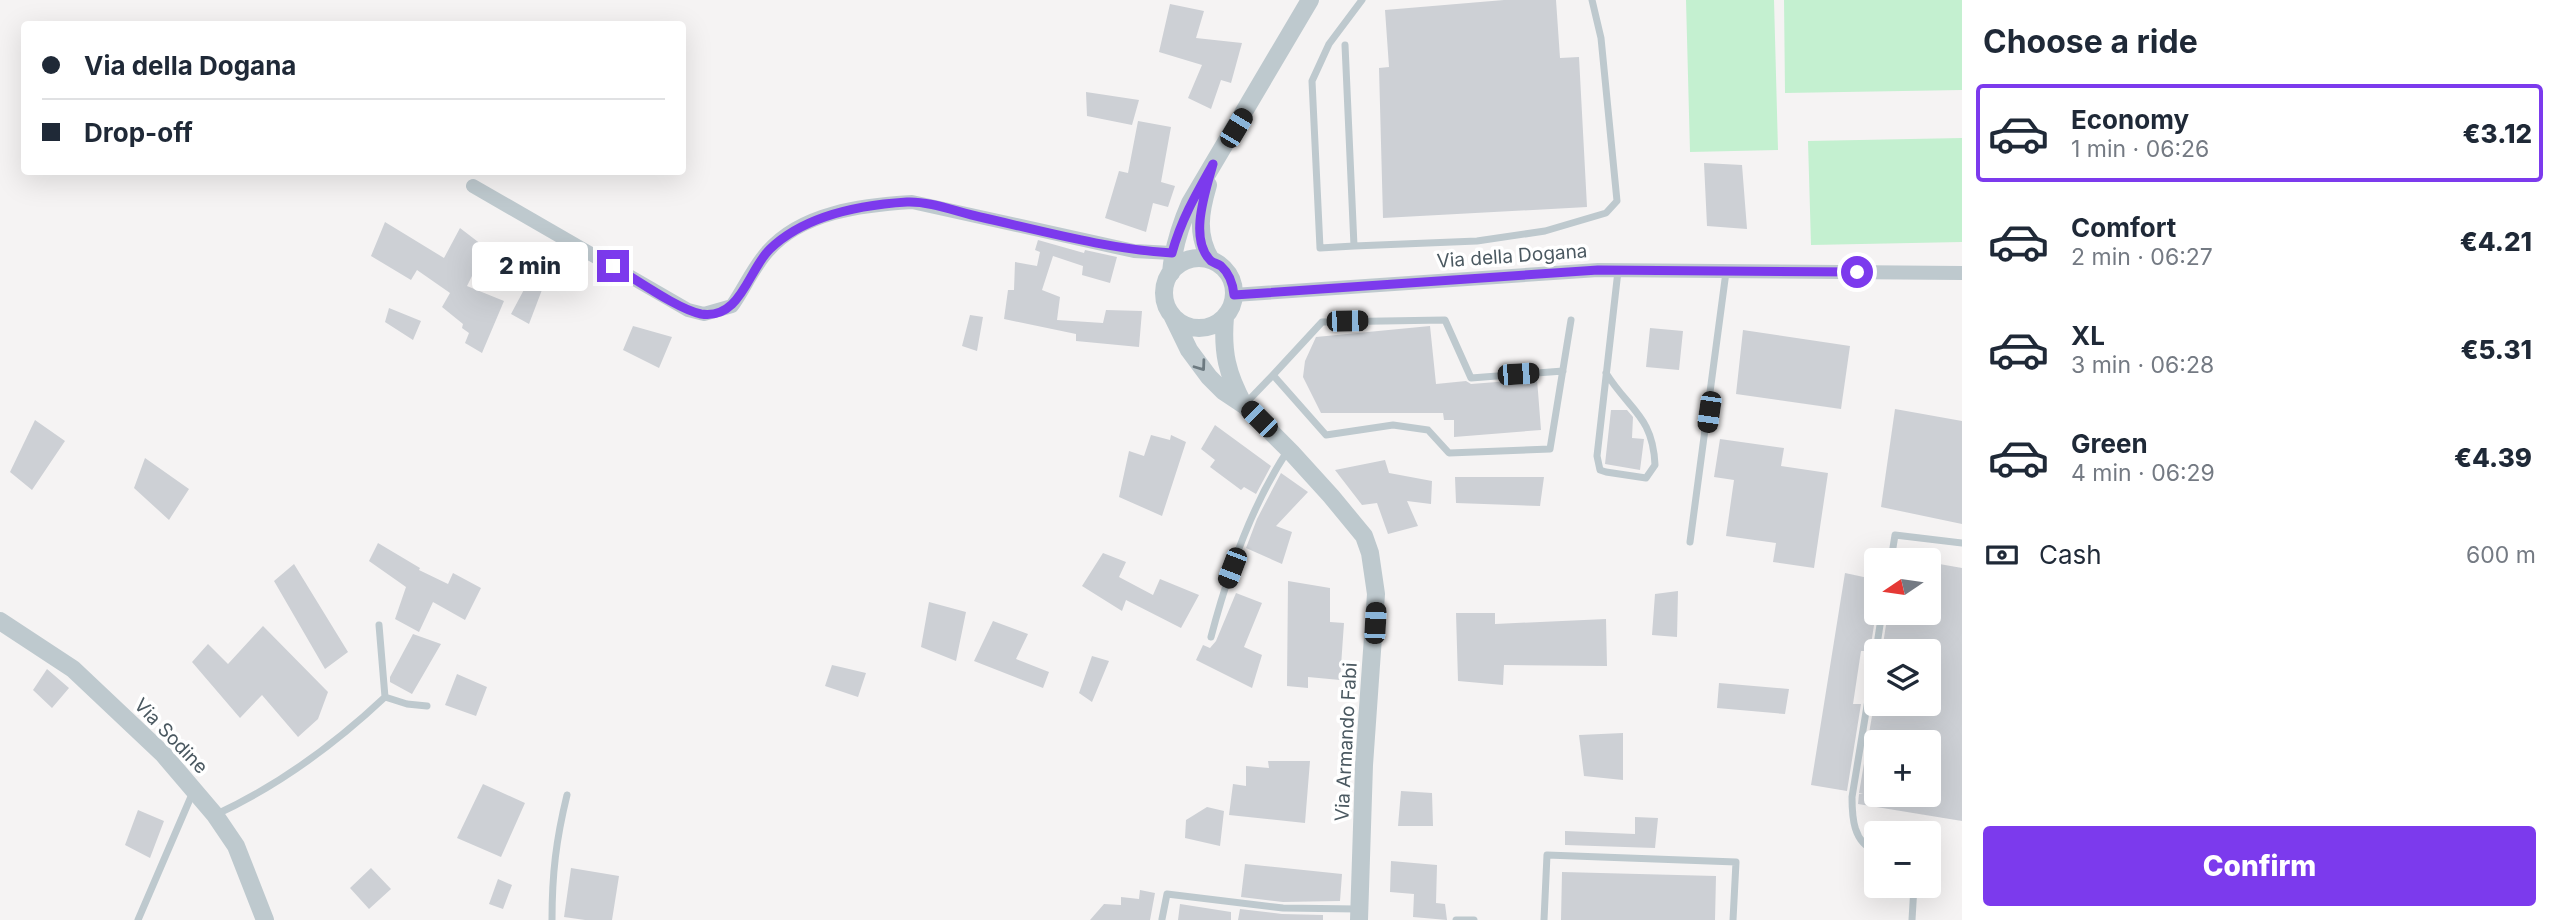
<!DOCTYPE html>
<meta charset="utf-8">
<style>
:root{--surface:#fff;--page:#f2f2f3;--text:#1f2937;--muted:#747a83;--line:#e0e1e3;--accent:#7c3aed}
body{margin:0;font-family:Inter,sans-serif;background:var(--page);color:var(--text);height:100vh;display:flex;flex-direction:column;font-size:26px;white-space:nowrap}
*{box-sizing:border-box;margin:0}
p{font-size:23px;color:var(--muted)}
.icon{flex:none;width:38px;height:38px;fill:none;stroke:currentColor;stroke-width:2;stroke-linecap:round;stroke-linejoin:round}
.map{position:relative;flex:1;overflow:hidden}
.drawer{display:flex;flex-direction:column;background:var(--surface);width:595px}
.drawer>*{flex:none}
.guide{position:absolute;left:21px;top:21px;width:665px;height:154px;border-radius:7px;box-shadow:0 7px 28px #0002;display:grid;align-content:center;height:154px;padding:0 21px;background:var(--surface)}
.needle{width:46px;rotate:257deg}
.buttons{position:absolute;left:1864px;top:548px;display:grid;gap:14px}
.buttons a{display:grid;place-items:center;width:77px;height:77px;border-radius:7px;background:var(--surface);box-shadow:0 7px 28px #0002;font-size:35px}
.end{position:absolute;width:32px;height:32px;margin:-16px;border:9px solid #7c3aed;background:#fff;box-shadow:0 0 0 4px #fff}
.from{border-radius:50%}
.bubble{position:absolute;height:49px;border-radius:7px;background:var(--surface);box-shadow:0 7px 28px #0002;font-size:23px;font-weight:800;line-height:49px;text-align:center}
.car{position:absolute;width:21px;height:42px;margin:-21px -10px;border-radius:9px;box-shadow:0 0 5px 2px #0007;background:linear-gradient(#222 24%,#8ab4d8 0 40%,#222 0 76%,#8ab4d8 0 86%,#222 0)}
.guide b{display:flex;align-items:center;gap:24px;height:66px;font-size:26px}
.guide b+b{border-top:2px solid var(--line)}
.guide i{width:18px;height:18px;background:var(--text)}
ul{padding:0;list-style:none}
li{display:flex;align-items:center;gap:21px;height:98px;margin:0 14px 10px;padding:0 7px;border:4px solid transparent;border-radius:7px}
li div{flex:1}
li b{display:block;font-size:26px}
li em{font-style:normal;font-weight:800}
li.selected{border-color:var(--accent)}
li>.icon{width:63px;height:63px;stroke-width:1.5}
h2{padding:0 21px;font-size:32px;line-height:84px}
.pay{display:flex;align-items:center;gap:18px;height:77px;padding:0 21px;font-size:26px}
.pay p{margin-inline-start:auto}
.cta{display:flex;gap:14px;margin-top:auto;padding:14px 21px}
.cta a{flex:1;height:80px;border-radius:7px;background:var(--accent);color:#fff;font-size:28px;font-weight:800;line-height:80px;text-align:center}
main{display:flex;flex:1;min-height:0}
.map>svg:first-child{display:block}
</style>
<main>
<div class="map">
<svg width="1962" height="920" viewBox="0 0 1962 920">
<rect width="100%" height="100%" fill="#f5f3f3"/>
<!-- green -->
<path fill="#c4f0d0" d="M 1686,0 L 1774,0 L 1778,150 L 1690,152 Z
M 1784,0 L 1962,0 L 1962,90 L 1785,93 Z
M 1962,138 L 1962,242 L 1811,245 L 1808,141 Z"/>
<!-- building -->
<path fill="#cdd0d5" fill-rule="evenodd" d="M 1504,0 L 1556,0 L 1560,58 L 1579,57 L 1587,207 L 1383,218 L 1379,68 L 1389,67 L 1385,10 Z
M 1170,4 L 1204,11 L 1196,38 L 1242,43 L 1231,83 L 1221,80 L 1211,109 L 1188,98 L 1202,65 L 1159,52 Z
M 1086,92 L 1139,100 L 1132,125 L 1087,116 Z
M 1138,121 L 1171,127 L 1161,182 L 1175,186 L 1168,207 L 1153,203 L 1146,232 L 1105,218 L 1119,171 L 1128,173 Z
M 1704,163 L 1742,165 L 1747,229 L 1707,226 Z
M 385,222 L 444,258 L 460,228 L 486,248 L 467,286 L 504,301 L 482,353 L 465,343 L 469,333 L 462,328 L 463,324 L 442,307 L 450,293 L 417,270 L 411,280 L 371,256 Z
M 1038,240 L 1084,253 L 1085,250 L 1117,257 L 1110,283 L 1082,275 L 1083,266 L 1053,256 L 1042,290 L 1060,297 L 1057,320 L 1103,323 L 1106,310 L 1142,311 L 1139,347 L 1076,341 L 1076,334 L 1004,319 L 1008,290 L 1014,290 L 1015,262 L 1037,266 L 1040,252 L 1035,250 Z
M 535,269 L 548,274 L 529,324 L 511,314 Z
M 389,308 L 421,321 L 413,340 L 385,322 Z
M 970,315 L 983,317 L 977,351 L 962,346 Z
M 633,326 L 672,337 L 659,368 L 623,350 Z
M 1430,326 L 1436,384 L 1466,381 L 1471,384 L 1537,379 L 1541,430 L 1454,437 L 1454,420 L 1444,420 L 1443,413 L 1321,413 L 1303,377 L 1305,361 L 1316,337 Z
M 1650,328 L 1683,331 L 1679,370 L 1646,367 Z
M 1743,330 L 1850,346 L 1841,409 L 1736,394 Z
M 1895,409 L 1962,421 L 1962,524 L 1881,507 Z
M 1611,410 L 1627,410 L 1633,417 L 1632,438 L 1644,439 L 1640,470 L 1605,464 Z
M 35,420 L 65,441 L 32,490 L 10,472 Z
M 1215,425 L 1271,466 L 1256,494 L 1244,487 L 1241,490 L 1210,467 L 1215,460 L 1201,449 Z
M 1151,435 L 1170,440 L 1171,435 L 1186,442 L 1162,516 L 1119,497 L 1129,451 L 1144,456 Z
M 1720,439 L 1784,448 L 1781,466 L 1828,473 L 1814,568 L 1773,562 L 1776,543 L 1726,536 L 1734,480 L 1714,477 Z
M 145,458 L 189,489 L 169,520 L 134,488 Z
M 1385,460 L 1389,473 L 1432,481 L 1431,504 L 1407,501 L 1418,526 L 1388,534 L 1377,503 L 1362,505 L 1335,470 Z
M 1281,473 L 1308,492 L 1276,526 L 1292,532 L 1282,564 L 1246,548 L 1257,519 Z
M 1455,477 L 1544,477 L 1540,506 L 1456,503 Z
M 378,543 L 420,568 L 419,570 L 448,584 L 453,573 L 481,588 L 465,620 L 433,602 L 419,632 L 395,619 L 406,587 L 369,561 Z
M 1103,553 L 1126,562 L 1119,577 L 1153,595 L 1160,579 L 1199,595 L 1181,628 L 1126,600 L 1122,611 L 1082,586 Z
M 1928,562 L 1962,568 L 1962,821 L 1858,804 L 1859,794 L 1863,794 L 1859,793 L 1874,704 L 1928,704 L 1928,651 L 1882,651 L 1888,612 L 1928,612 ZM 1876,742 L 1928,742 L 1928,794 L 1876,794 Z
M 294,564 L 348,652 L 325,669 L 274,581 Z
M 1845,573 L 1873,579 L 1868,612 L 1876,612 L 1870,651 L 1861,651 L 1853,704 L 1861,704 L 1847,791 L 1811,785 Z
M 1288,581 L 1330,588 L 1330,622 L 1344,623 L 1340,680 L 1308,677 L 1308,688 L 1287,686 Z
M 1678,591 L 1677,637 L 1652,635 L 1655,594 Z
M 1236,593 L 1262,603 L 1244,647 L 1262,655 L 1252,688 L 1196,660 L 1203,645 L 1210,648 L 1216,641 Z
M 929,602 L 966,612 L 956,661 L 921,647 Z
M 1456,613 L 1495,613 L 1495,624 L 1606,619 L 1607,666 L 1504,665 L 1503,685 L 1458,681 Z
M 993,621 L 1028,634 L 1016,659 L 1049,672 L 1043,688 L 974,661 Z
M 263,626 L 328,692 L 318,719 L 298,737 L 262,695 L 240,718 L 192,662 L 208,644 L 228,664 Z
M 413,634 L 441,644 L 412,694 L 390,682 L 390,677 Z
M 1092,656 L 1109,661 L 1092,702 L 1079,693 Z
M 832,665 L 866,673 L 858,697 L 825,686 Z
M 47,669 L 69,688 L 52,708 L 33,690 Z
M 457,674 L 487,687 L 476,716 L 445,705 Z
M 1719,683 L 1789,689 L 1785,714 L 1717,708 Z
M 1623,733 L 1623,780 L 1584,776 L 1579,735 Z
M 1268,761 L 1310,761 L 1305,823 L 1229,815 L 1233,784 L 1246,786 L 1246,766 L 1269,768 Z
M 483,784 L 525,803 L 501,857 L 457,838 Z
M 1401,791 L 1432,793 L 1433,826 L 1398,826 Z
M 1207,807 L 1224,811 L 1220,846 L 1185,838 L 1186,820 Z
M 138,810 L 164,821 L 150,858 L 125,845 Z
M 1635,817 L 1658,818 L 1655,848 L 1565,845 L 1565,831 L 1635,834 Z
M 1391,861 L 1437,865 L 1436,903 L 1445,904 L 1447,920 L 1413,917 L 1414,894 L 1390,892 Z
M 1245,864 L 1342,874 L 1340,901 L 1283,902 L 1241,897 Z
M 371,868 L 391,889 L 369,909 L 350,888 Z
M 571,868 L 619,876 L 612,920 L 585,920 L 564,917 Z
M 1562,872 L 1716,876 L 1715,920 L 1561,920 Z
M 498,879 L 512,885 L 503,909 L 489,904 Z
M 1140,890 L 1155,893 L 1150,920 L 1090,920 L 1104,904 L 1121,905 L 1121,897 L 1139,899 Z
M 1180,904 L 1231,912 L 1231,920 L 1178,920 Z
M 1240,909 L 1282,914 L 1323,915 L 1323,920 L 1238,920 Z"/>
<g fill="none" stroke-linecap="round" stroke-linejoin="round">
<!-- service -->
<path stroke="#bec9ce" stroke-width="7" d="M 1345,45 L 1354,246 L 1477,241 L 1545,231 L 1606,213 L 1617,201 L 1601,38 L 1592,0
M 1354,246 L 1320,248 L 1312,81 L 1329,44 L 1362,0
M 1606,373 C 1629,410 1653,416 1655,465 L 1646,478 L 1606,472 L 1600,470 L 1597,456 L 1618,271
M 1273,375 L 1322,322 L 1445,320 L 1471,378 L 1563,371
M 1246,403 L 1273,375 L 1326,435 L 1393,425 L 1428,430 L 1449,453 L 1550,449 L 1571,320
M 1690,542 L 1726,272
M 1891,560 L 1895,535 L 1962,543
M 379,625 L 385,697
M 1211,637 C 1228,572 1251,506 1288,450
M 1876,651 L 1852,797 C 1852,817 1853,843 1876,851
M 1876,651 L 1882,612
M 215,815 C 278,786 335,744 385,697 L 407,704 L 427,706
M 1162,919 L 1167,894 L 1283,908 L 1357,909
M 138,920 L 193,792
M 552,920 C 552,874 556,840 567,795
M 1456,920 L 1474,920
M 1544,920 L 1547,855 L 1736,862 L 1733,920
M 1912,920 L 1914,886"/>
<!-- minor -->
<path stroke="#bec9ce" stroke-width="14" d="M 473,186 L 688,310 L 704,314 L 732,306 C 744,289 753,268 767,252 C 801,212 863,205 912,202 L 1134,251 L 1172,253
M 1234,295 L 1598,270 L 1962,273"/>
<!-- tertiary -->
<path stroke="#bec9ce" stroke-width="18" d="M 1208,185 C 1200,212 1196,235 1211,260
M1164 293a35 35 0 1 1 70 0a35 35 0 1 1-70 0Z
M 1171,273 C 1173,248 1180,226 1190,203 L 1310,0
M 1172,315 L 1189,350 L 1209,377 L 1223,391 L 1244,405 L 1291,452 L 1331,496 L 1364,536 L 1370,553 L 1376,594 L 1364,765 L 1359,920
M 1225,317 C 1222,352 1227,374 1244,405
M 0,621 L 73,669 L 163,754 L 215,815 L 236,846 L 265,920"/>
</g>
<!-- one-way arrows -->
<defs><path id="oneway-chevron" d="M-2-3.5L2.5 0L-2 3.5" fill="none" stroke-width="1.6" stroke-linecap="round" stroke-linejoin="round" transform="scale(1.75)"/></defs>
<use stroke="#6d7a81" href="#oneway-chevron" transform="translate(1201 366) rotate(54)"/>
<g fill="none" stroke-linecap="round" stroke-linejoin="round">
<!-- route -->
<path stroke="#7c3aed" stroke-width="9" d="M 613,266 C 636,279 677,309 701,314 C 741,320 748,270 770,249 C 805,215 859,205 907,202 C 930,201 957,212 980,217 C 1043,231 1107,249 1172,253 C 1181,220 1196,194 1213,164 C 1206,190 1188,239 1211,261 C 1214,263 1218,264 1221,266 C 1230,274 1233,284 1234,295 L 1598,270 L 1857,272"/>
</g>
<g text-anchor="middle" dominant-baseline="central" stroke-width="7" stroke-linejoin="round" paint-order="stroke">
<!-- street labels -->
<g font-size="19" fill="#4a5860" stroke="#fff">
<text transform="translate(1512 256) rotate(-4)">Via della Dogana</text>
<text transform="translate(171 736) rotate(46)">Via Sodine</text>
<text transform="translate(1346 742) rotate(-87)">Via Armando Fabi</text>
</g>
</g>
</svg>
<div class="buttons">
<a><svg class="needle" viewBox="-14 -14 28 28"><path d="M0-13l5 13h-10z" fill="#e53935"/><path d="M0 13l5-13h-10z" fill="#747a83"/></svg></a>
<a><svg class="icon" aria-label="layers" viewBox="0 0 24 24"><path d="M12 4l9 5-9 5-9-5zM3 14l9 5 9-5"/></svg></a>
<a>+</a>
<a>−</a>
</div>
<i class="end from" style="left:1857px;top:272px"></i>
<i class="end" style="left:613px;top:266px"></i>
<div class="bubble" style="left:472px;top:242px;width:116px">2 min</div>
<i class="car" style="left:1236px;top:128px;rotate:31deg"></i>
<i class="car" style="left:1347px;top:321px;rotate:89deg"></i>
<i class="car" style="left:1518px;top:374px;rotate:86deg"></i>
<i class="car" style="left:1709px;top:412px;rotate:188deg"></i>
<i class="car" style="left:1259px;top:419px;rotate:315deg"></i>
<i class="car" style="left:1232px;top:568px;rotate:201deg"></i>
<i class="car" style="left:1375px;top:623px;rotate:3deg"></i>
<div class="guide">
<b><i class="from"></i>Via della Dogana</b>
<b><i></i>Drop-off</b>
</div>
</div>
<section class="drawer">
<h2>Choose a ride</h2>
<ul>
<li class="selected"><svg class="icon" aria-label="car" viewBox="0 0 24 24"><path d="M5 17H2v-5l4-1 3-4h7l3 4 3 1v5h-3M9 17h6M6 11h13"/><circle cx="7" cy="17" r="2"/><circle cx="17" cy="17" r="2"/></svg><div><b>Economy</b><p>1 min · 06:26</p></div><em>€3.12</em></li>
<li><svg class="icon" aria-label="car" viewBox="0 0 24 24"><path d="M5 17H2v-5l4-1 3-4h7l3 4 3 1v5h-3M9 17h6M6 11h13"/><circle cx="7" cy="17" r="2"/><circle cx="17" cy="17" r="2"/></svg><div><b>Comfort</b><p>2 min · 06:27</p></div><em>€4.21</em></li>
<li><svg class="icon" aria-label="car" viewBox="0 0 24 24"><path d="M5 17H2v-5l4-1 3-4h7l3 4 3 1v5h-3M9 17h6M6 11h13"/><circle cx="7" cy="17" r="2"/><circle cx="17" cy="17" r="2"/></svg><div><b>XL</b><p>3 min · 06:28</p></div><em>€5.31</em></li>
<li><svg class="icon" aria-label="car" viewBox="0 0 24 24"><path d="M5 17H2v-5l4-1 3-4h7l3 4 3 1v5h-3M9 17h6M6 11h13"/><circle cx="7" cy="17" r="2"/><circle cx="17" cy="17" r="2"/></svg><div><b>Green</b><p>4 min · 06:29</p></div><em>€4.39</em></li>
</ul>
<div class="pay"><svg class="icon" aria-label="cash" viewBox="0 0 24 24"><path d="M3 7h18v10H3z"/><circle cx="12" cy="12" r="2"/></svg>Cash<p>600 m</p></div>
<div class="cta"><a>Confirm</a></div>
</section>
</main>
